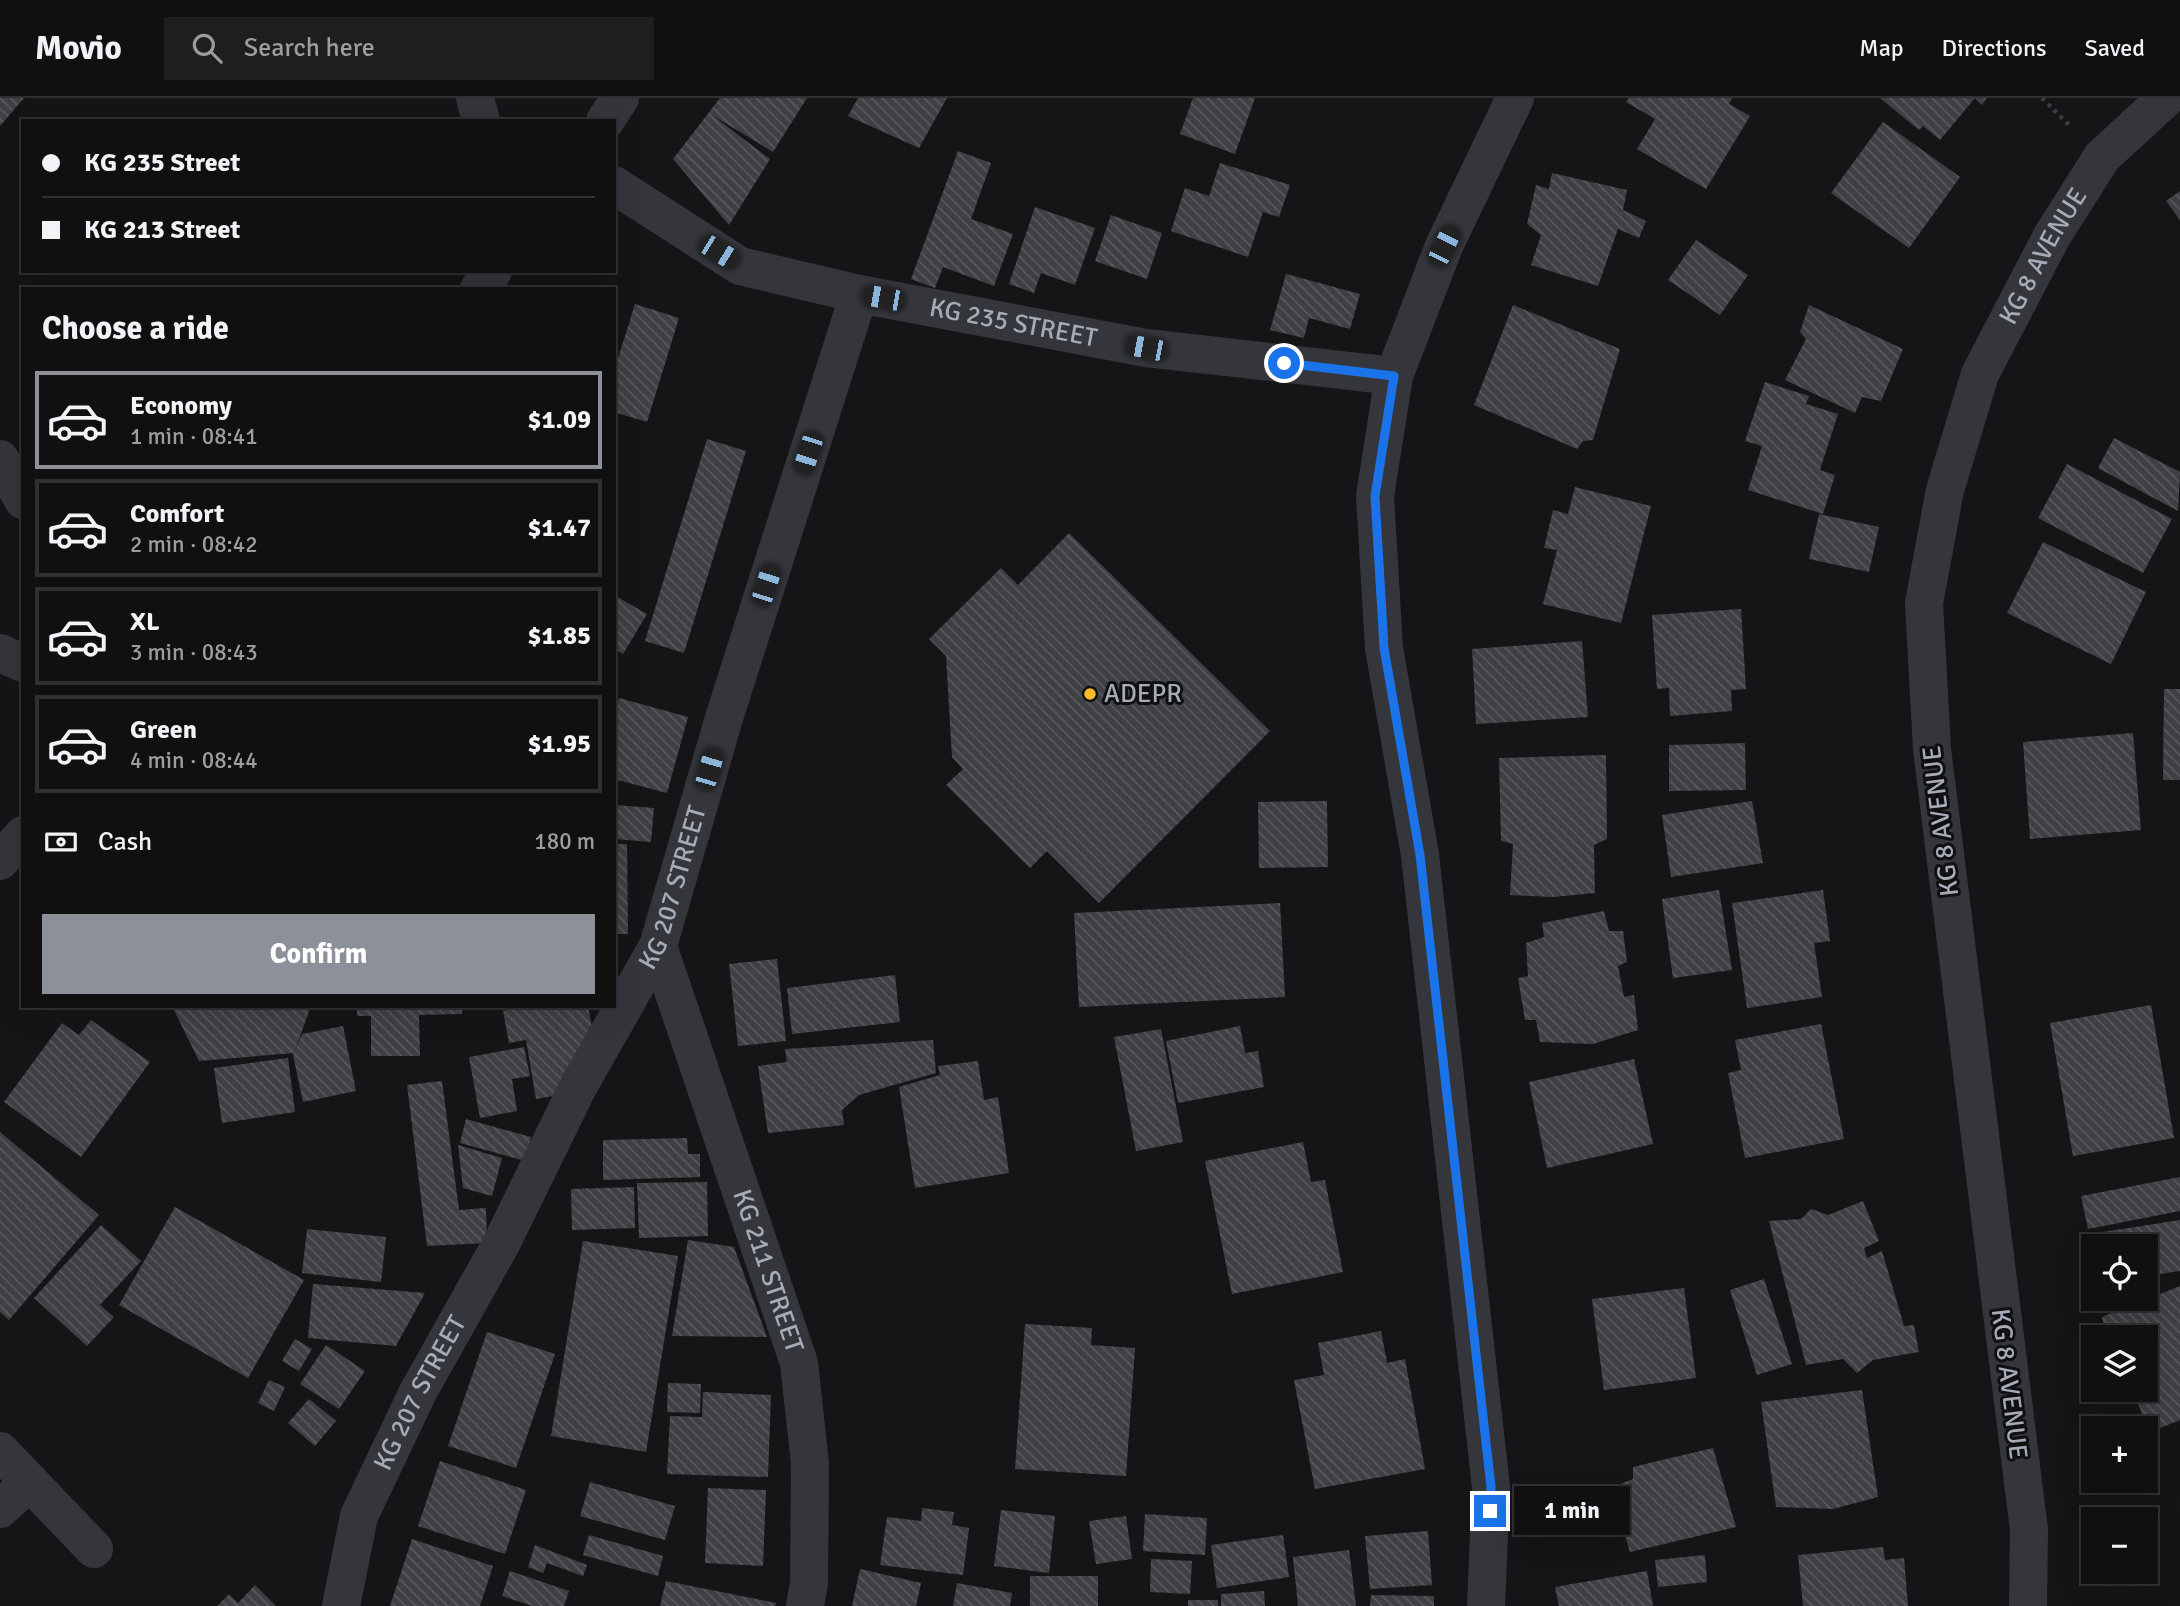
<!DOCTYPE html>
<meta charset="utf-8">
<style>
:root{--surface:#101011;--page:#1e1e1f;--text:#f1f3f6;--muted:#9c9d9f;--line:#303031;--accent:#8c9099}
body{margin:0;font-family:Signika,sans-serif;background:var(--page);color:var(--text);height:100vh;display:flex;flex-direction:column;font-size:26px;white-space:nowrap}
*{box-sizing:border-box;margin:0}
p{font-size:23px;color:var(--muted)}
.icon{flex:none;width:38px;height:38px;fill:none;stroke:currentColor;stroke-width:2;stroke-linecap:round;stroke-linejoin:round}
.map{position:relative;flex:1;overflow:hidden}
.sheet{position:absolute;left:21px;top:189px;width:595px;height:721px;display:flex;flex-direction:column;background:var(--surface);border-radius:0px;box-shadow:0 7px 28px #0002,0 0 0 2px var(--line)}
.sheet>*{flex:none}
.top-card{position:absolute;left:21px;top:21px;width:595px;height:154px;border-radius:0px;box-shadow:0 7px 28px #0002,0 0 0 2px var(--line);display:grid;align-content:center;height:154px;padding:0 21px;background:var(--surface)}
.controls{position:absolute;left:2081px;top:1136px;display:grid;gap:14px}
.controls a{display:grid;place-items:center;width:77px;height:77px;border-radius:0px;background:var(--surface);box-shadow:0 7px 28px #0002,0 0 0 2px var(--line);font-size:35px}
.end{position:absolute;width:32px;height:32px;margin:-16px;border:9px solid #1a73e8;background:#fff;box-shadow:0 0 0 4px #fff}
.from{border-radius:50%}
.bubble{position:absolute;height:49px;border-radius:0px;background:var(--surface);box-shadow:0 7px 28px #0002,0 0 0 2px var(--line);font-size:23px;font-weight:800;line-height:49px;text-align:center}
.car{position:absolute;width:21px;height:42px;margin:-21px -10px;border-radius:9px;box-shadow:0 0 5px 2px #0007;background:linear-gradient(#222 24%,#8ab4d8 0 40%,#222 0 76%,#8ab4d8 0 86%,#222 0)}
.top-card b{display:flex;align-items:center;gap:24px;height:66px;font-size:26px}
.top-card b+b{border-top:2px solid var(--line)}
.top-card i{width:18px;height:18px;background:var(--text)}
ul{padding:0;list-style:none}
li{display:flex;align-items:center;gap:21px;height:98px;margin:0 14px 10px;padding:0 7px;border:4px solid var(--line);border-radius:0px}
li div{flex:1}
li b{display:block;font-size:26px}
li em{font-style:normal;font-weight:800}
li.active{border-color:var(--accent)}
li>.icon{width:63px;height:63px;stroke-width:1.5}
h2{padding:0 21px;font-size:32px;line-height:84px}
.pay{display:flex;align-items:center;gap:18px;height:77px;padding:0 21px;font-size:26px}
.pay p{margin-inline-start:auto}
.cta{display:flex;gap:14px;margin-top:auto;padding:14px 21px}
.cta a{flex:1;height:80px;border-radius:0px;background:var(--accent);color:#fff;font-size:28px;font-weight:800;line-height:80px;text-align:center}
header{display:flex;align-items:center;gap:42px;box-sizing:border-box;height:98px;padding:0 35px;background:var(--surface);border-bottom:2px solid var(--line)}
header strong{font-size:33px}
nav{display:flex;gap:38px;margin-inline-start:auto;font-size:24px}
.search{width:490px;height:63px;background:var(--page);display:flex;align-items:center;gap:18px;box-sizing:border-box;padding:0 24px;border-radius:0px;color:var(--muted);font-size:26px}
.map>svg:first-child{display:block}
</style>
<header>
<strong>Movio</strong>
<div class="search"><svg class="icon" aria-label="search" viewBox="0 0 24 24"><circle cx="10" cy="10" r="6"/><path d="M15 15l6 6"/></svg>Search here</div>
<nav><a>Map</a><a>Directions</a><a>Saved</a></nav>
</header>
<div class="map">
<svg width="2180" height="1508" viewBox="0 0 2180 1508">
<defs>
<pattern id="building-back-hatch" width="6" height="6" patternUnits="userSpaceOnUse" patternTransform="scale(1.75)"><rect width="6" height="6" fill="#3f4044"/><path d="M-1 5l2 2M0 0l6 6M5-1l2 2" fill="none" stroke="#58595d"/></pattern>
</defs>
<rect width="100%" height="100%" fill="#151517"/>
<!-- building -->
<path fill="url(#building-back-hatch)" d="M 0,0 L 24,0 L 0,28 Z
M 720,0 L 807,0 L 773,54 L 712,17 L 770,61 L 729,127 L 673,61 Z
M 858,0 L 947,0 L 919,50 L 848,18 Z
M 1193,0 L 1255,0 L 1235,56 L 1180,36 Z
M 1629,0 L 1732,0 L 1729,6 L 1750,18 L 1706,91 L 1637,51 L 1655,21 L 1626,4 Z
M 1880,0 L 1987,0 L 1982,7 L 1975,0 L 1940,42 L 1923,28 L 1919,32 Z
M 1883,24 L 1960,79 L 1909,150 L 1831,95 Z
M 958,53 L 991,65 L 971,121 L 1013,136 L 994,188 L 943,169 L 935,190 L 911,181 Z
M 1220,65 L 1290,87 L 1279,119 L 1263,114 L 1248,159 L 1171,133 L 1185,90 L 1209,98 Z
M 1552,75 L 1627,92 L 1623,112 L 1646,123 L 1639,140 L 1618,131 L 1598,188 L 1531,167 L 1541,137 L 1527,126 L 1536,87 L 1549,91 Z
M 2180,93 L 2180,122 L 2166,103 Z
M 1035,109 L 1095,130 L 1075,187 L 1041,175 L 1034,195 L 1009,186 Z
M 1111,117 L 1162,135 L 1147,181 L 1095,163 Z
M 1696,142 L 1748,177 L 1720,217 L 1668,182 Z
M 1286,176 L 1360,196 L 1350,231 L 1309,220 L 1304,240 L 1270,232 Z
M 635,206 L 679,220 L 647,324 L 614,314 L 614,273 Z
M 1513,207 L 1620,251 L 1593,342 L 1583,343 L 1577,351 L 1474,307 Z
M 1809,207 L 1903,251 L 1881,303 L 1862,299 L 1855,315 L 1785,282 L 1806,241 L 1800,234 Z
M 1765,284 L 1809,298 L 1806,306 L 1838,316 L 1820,372 L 1835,377 L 1823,416 L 1748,392 L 1762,348 L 1745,343 Z
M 2114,340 L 2180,374 L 2178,413 L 2098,370 Z
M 707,341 L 746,353 L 684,555 L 645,543 Z
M 2067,366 L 2172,421 L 2143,475 L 2038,420 Z
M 1575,389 L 1651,408 L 1621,525 L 1543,506 L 1557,452 L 1544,450 L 1553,412 L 1568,416 Z
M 1819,416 L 1879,429 L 1869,474 L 1809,461 Z
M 1069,435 L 1270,633 L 1099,805 L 1047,753 L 1030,770 L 946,687 L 963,671 L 952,659 L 946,558 L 929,541 L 1001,470 L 1018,487 Z
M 2043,444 L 2146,494 L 2111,566 L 2007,515 Z
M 614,497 L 647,516 L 623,556 L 614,551 Z
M 1741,511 L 1746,591 L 1731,592 L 1732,613 L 1670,618 L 1669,590 L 1657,591 L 1652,517 Z
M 1582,543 L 1588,619 L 1476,626 L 1472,551 Z
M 2164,591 L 2180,591 L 2180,682 L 2163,682 Z
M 619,600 L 688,619 L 667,695 L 614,681 L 614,618 Z
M 2133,635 L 2141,732 L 2030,741 L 2023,644 Z
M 1745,645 L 1746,692 L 1669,693 L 1669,647 Z
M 1606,657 L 1607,741 L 1594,747 L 1595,795 L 1553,799 L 1510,797 L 1513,746 L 1501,743 L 1499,660 Z
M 1327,703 L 1328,769 L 1259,770 L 1258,704 Z
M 1752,703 L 1763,765 L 1671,779 L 1662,717 Z
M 614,707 L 654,710 L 651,744 L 614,741 Z
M 614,746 L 627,746 L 628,836 L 614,836 Z
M 1719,792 L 1732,872 L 1673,880 L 1662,801 Z
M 1823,792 L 1830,843 L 1814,845 L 1822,899 L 1747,910 L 1732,805 Z
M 1280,805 L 1285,899 L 1079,909 L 1074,815 Z
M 1604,813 L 1609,833 L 1623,833 L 1627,864 L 1618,868 L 1624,899 L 1634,897 L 1638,932 L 1593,946 L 1540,944 L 1536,922 L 1525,922 L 1518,880 L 1528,878 L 1526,845 L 1544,839 L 1542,825 Z
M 777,861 L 786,943 L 738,948 L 729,866 Z
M 895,877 L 900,924 L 792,936 L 787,890 Z
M 2151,907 L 2174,1040 L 2073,1058 L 2050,925 Z
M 172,908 L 311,908 L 294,955 L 199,963 Z
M 357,908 L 462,908 L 462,916 L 419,917 L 420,958 L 371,958 L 371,918 L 357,918 Z
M 533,908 L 588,908 L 592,930 L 569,995 L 536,1001 L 526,942 L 509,945 L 503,913 Z
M 91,922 L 150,964 L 81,1059 L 4,1004 L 62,925 L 79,937 Z
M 1821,926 L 1844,1041 L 1745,1060 L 1728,975 L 1741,972 L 1735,942 Z
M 343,928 L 356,993 L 303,1004 L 293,957 L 302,936 Z
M 1240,928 L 1245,955 L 1258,953 L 1264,989 L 1178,1005 L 1166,943 Z
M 1161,931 L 1183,1044 L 1136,1053 L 1114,939 Z
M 933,942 L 936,975 L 859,997 L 842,1012 L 844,1027 L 768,1035 L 758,968 L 787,964 L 785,951 Z
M 524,949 L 530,978 L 512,981 L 517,1013 L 480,1020 L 469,959 Z
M 288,960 L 295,1014 L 222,1025 L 214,970 Z
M 1634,961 L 1653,1046 L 1547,1070 L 1529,984 Z
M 978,963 L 984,1002 L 998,999 L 1009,1075 L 915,1090 L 899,989 L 940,977 L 938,968 Z
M 442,983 L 459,1112 L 486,1110 L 487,1145 L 427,1148 L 407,987 Z
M 466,1021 L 531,1039 L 525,1063 L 460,1045 Z
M 0,1034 L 99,1117 L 9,1222 L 0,1214 Z
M 687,1040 L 688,1056 L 700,1056 L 700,1079 L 603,1082 L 603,1042 Z
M 1303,1044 L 1311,1084 L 1325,1082 L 1343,1174 L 1232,1196 L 1205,1063 Z
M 458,1047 L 502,1060 L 492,1098 L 463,1090 Z
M 2180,1079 L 2180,1113 L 2088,1131 L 2081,1098 Z
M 707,1084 L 708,1138 L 639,1140 L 637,1085 Z
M 634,1089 L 635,1130 L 572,1132 L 571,1091 Z
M 1863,1103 L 1879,1143 L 1864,1150 L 1867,1160 L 1882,1153 L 1904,1228 L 1914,1227 L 1919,1254 L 1873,1262 L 1857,1275 L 1843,1261 L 1806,1267 L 1769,1123 L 1801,1121 L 1811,1111 L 1828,1117 Z
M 175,1109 L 304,1182 L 248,1280 L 119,1207 Z
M 2180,1122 L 2180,1173 L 2146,1178 L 2146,1148 L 2092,1148 L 2090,1136 Z
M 101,1127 L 141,1163 L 100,1207 L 114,1219 L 87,1248 L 34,1200 Z
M 307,1131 L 386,1139 L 381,1184 L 302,1175 Z
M 688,1142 L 734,1149 L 767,1239 L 672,1238 Z
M 583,1143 L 678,1158 L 646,1354 L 551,1338 Z
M 1764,1181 L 1792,1266 L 1757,1277 L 1730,1192 Z
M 313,1186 L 425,1195 L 396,1248 L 308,1240 Z
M 2180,1188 L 2180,1322 L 2150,1334 L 2132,1292 L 2146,1292 L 2146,1239 L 2107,1239 L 2102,1219 Z
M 1684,1190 L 1696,1280 L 1604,1292 L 1592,1201 Z
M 1025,1226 L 1092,1230 L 1091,1247 L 1135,1250 L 1126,1378 L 1015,1371 Z
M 1381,1233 L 1387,1265 L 1405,1261 L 1425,1371 L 1315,1391 L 1294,1282 L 1324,1277 L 1318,1245 Z
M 487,1234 L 555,1256 L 516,1370 L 448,1348 Z
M 295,1241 L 312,1251 L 299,1273 L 282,1263 Z
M 326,1247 L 365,1273 L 339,1311 L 300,1286 Z
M 269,1282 L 285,1289 L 274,1313 L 258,1305 Z
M 668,1285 L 701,1286 L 700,1315 L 667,1314 Z
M 1862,1292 L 1878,1399 L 1833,1411 L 1776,1409 L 1761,1304 Z
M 703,1294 L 771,1297 L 768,1379 L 667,1376 L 670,1318 L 702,1319 Z
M 309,1301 L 336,1323 L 315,1348 L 288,1325 Z
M 1713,1350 L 1736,1429 L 1630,1454 L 1610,1390 L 1633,1381 L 1633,1369 Z
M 440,1363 L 526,1392 L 505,1456 L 418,1428 Z
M 590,1384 L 675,1408 L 665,1442 L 580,1418 Z
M 708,1390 L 766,1392 L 763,1468 L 705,1465 Z
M 922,1410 L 954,1414 L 952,1427 L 969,1430 L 963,1477 L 880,1467 L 887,1419 L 921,1423 Z
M 1001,1412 L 1055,1418 L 1049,1475 L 994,1468 Z
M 1145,1416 L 1207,1420 L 1205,1457 L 1143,1453 Z
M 1126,1418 L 1132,1461 L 1096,1466 L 1089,1423 Z
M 1428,1433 L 1432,1487 L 1370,1491 L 1365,1438 Z
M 589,1437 L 663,1458 L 658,1478 L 583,1457 Z
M 1283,1437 L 1289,1479 L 1217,1490 L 1211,1447 Z
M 412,1441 L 493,1468 L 480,1508 L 390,1508 Z
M 535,1447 L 587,1467 L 583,1478 L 547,1465 L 543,1475 L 528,1469 Z
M 1883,1449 L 1885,1462 L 1904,1460 L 1908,1508 L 1803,1508 L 1798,1457 Z
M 1349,1452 L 1356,1508 L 1298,1508 L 1293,1459 Z
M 1705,1457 L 1707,1484 L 1658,1489 L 1655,1462 Z
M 1151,1461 L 1192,1463 L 1190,1496 L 1150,1494 Z
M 860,1471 L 921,1485 L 916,1508 L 852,1508 Z
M 510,1473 L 569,1493 L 564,1508 L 532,1508 L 502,1498 Z
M 1647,1473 L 1653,1508 L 1559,1508 L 1555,1489 Z
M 1030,1478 L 1098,1478 L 1098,1508 L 1030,1508 Z
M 666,1483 L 776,1505 L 775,1508 L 660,1508 Z
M 957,1485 L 1012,1495 L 1010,1508 L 953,1508 Z
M 255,1487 L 276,1508 L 217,1508 L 229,1496 L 238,1505 Z
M 1264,1493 L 1265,1508 L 1221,1508 L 1221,1496 Z
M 1371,1497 L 1434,1498 L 1434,1508 L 1370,1508 Z
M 1188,1502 L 1218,1502 L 1218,1508 L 1188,1508 Z"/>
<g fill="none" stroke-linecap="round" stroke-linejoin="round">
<!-- path -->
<path stroke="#3b3d43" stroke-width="4.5" stroke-dasharray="3.5 5" stroke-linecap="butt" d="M 2042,0 L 2071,29"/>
<!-- minor -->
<g stroke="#35363c" stroke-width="38">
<path d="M 475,0 L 481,23"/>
<path d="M 605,23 L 620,0"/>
<path id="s1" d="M 614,87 L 740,168 L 859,196 L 1146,250 L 1394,278"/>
<path d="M 479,191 L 493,173"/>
<path d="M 0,361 L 23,402"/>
<path d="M 0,555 L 23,565"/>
<path d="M 0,763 L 23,737"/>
<path id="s2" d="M 658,848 L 799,1265 L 810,1366 L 809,1485 L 805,1508"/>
<path d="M 0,1353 L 94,1451"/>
<path d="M 0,1411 L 30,1384"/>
<path id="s3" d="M 341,1508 L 359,1418 L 418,1294 L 501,1146 L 579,987 L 658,848 L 724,620 L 859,196"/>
<path d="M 1486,1508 L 1491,1389 L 1420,757 L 1384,550 L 1375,398 L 1394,278 L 1444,148 L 1515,0"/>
<path id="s4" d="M 2028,1508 L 2029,1432 L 1932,651 L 1924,505 L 1945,392 L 1980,276 L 2052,138 L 2102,59 L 2166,0"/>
</g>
</g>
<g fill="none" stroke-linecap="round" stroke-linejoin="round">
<!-- route -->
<path stroke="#1a73e8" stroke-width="9" d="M 1284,265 L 1394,278 L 1375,398 L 1384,550 L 1420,757 L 1491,1389 L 1490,1413"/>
</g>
<!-- markers -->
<circle fill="#fcbb27" stroke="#101012" stroke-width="2.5" cx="1090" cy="596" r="7"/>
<g text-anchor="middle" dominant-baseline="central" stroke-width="6" stroke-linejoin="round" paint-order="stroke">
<!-- street labels -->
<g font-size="26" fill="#a6abb8" stroke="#101012">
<text stroke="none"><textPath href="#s4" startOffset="1379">KG 8 AVENUE</textPath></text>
<text stroke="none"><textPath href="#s1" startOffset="429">KG 235 STREET</textPath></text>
<text transform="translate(1941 723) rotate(-97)">KG 8 AVENUE</text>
<text stroke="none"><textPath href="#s3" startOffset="796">KG 207 STREET</textPath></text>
<text stroke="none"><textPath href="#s2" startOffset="343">KG 211 STREET</textPath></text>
<text transform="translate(2009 1286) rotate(83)">KG 8 AVENUE</text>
<text stroke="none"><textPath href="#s3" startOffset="229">KG 207 STREET</textPath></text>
</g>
<!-- poi labels -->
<g font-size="26" fill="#a6abb8" stroke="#101012" text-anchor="start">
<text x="1104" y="596">ADEPR</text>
</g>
</g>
</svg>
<div class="controls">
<a><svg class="icon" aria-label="locate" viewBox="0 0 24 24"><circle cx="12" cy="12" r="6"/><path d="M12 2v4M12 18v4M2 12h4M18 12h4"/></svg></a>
<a><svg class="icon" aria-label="layers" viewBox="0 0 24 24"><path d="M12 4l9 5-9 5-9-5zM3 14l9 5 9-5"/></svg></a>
<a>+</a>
<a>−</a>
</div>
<i class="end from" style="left:1284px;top:265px"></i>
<i class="end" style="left:1490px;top:1413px"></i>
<div class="bubble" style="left:1514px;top:1388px;width:116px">1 min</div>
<i class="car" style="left:1444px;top:148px;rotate:26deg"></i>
<i class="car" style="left:719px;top:154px;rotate:122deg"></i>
<i class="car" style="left:883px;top:200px;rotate:280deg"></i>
<i class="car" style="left:1146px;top:250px;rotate:281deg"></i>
<i class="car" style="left:808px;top:355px;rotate:198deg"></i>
<i class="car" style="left:766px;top:487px;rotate:18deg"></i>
<i class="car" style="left:709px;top:671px;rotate:16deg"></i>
<div class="top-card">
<b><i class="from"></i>KG 235 Street</b>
<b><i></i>KG 213 Street</b>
</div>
<section class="sheet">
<h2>Choose a ride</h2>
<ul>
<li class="active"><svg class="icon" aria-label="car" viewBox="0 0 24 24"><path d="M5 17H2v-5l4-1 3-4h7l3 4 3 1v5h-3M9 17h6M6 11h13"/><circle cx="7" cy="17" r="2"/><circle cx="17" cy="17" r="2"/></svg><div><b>Economy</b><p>1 min · 08:41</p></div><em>$1.09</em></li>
<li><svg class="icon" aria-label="car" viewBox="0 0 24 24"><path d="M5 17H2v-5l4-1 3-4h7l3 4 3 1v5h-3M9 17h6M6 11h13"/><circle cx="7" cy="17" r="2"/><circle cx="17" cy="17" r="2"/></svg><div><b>Comfort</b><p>2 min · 08:42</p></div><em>$1.47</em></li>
<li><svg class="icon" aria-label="car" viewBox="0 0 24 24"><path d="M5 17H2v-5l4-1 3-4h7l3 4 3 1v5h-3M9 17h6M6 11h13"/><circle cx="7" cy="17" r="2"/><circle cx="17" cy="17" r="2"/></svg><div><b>XL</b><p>3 min · 08:43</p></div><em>$1.85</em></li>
<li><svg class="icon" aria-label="car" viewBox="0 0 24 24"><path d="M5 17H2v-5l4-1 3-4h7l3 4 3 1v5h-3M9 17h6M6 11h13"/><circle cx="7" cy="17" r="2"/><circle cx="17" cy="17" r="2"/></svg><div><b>Green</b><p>4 min · 08:44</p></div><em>$1.95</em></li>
</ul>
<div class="pay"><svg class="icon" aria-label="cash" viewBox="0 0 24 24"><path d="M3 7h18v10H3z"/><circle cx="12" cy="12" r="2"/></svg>Cash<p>180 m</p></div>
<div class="cta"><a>Confirm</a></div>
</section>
</div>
